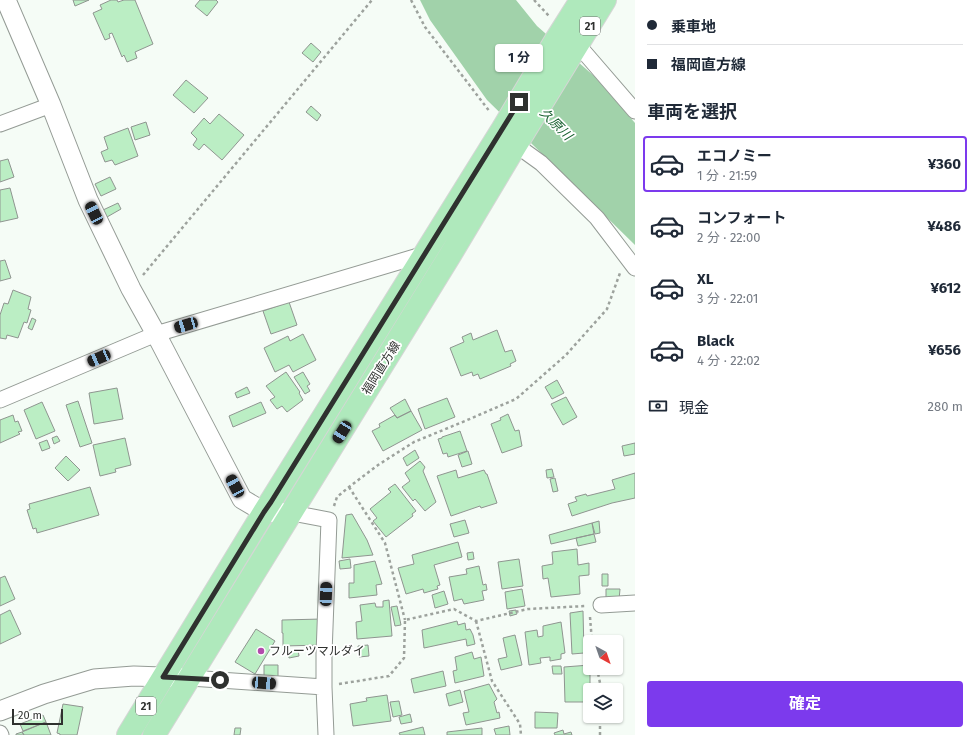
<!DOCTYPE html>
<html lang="ja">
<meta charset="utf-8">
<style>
:root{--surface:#fff;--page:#f2f2f3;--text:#1f2937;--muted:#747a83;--line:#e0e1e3;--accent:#7c3aed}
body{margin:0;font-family:"Fira Sans","Noto Sans JP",sans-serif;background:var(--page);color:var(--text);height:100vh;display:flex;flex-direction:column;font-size:15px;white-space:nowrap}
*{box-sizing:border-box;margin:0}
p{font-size:13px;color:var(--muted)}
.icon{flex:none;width:22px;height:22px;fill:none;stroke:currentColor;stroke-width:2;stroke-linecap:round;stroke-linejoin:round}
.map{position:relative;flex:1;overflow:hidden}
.drawer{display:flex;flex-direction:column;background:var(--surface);width:340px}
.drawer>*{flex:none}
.guide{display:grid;align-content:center;height:88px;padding:0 12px;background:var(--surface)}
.needle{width:26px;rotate:140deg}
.fabs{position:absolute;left:583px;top:635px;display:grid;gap:8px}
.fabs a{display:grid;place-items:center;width:40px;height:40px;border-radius:4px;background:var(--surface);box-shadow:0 1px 3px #0004;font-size:20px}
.scale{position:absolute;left:12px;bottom:10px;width:51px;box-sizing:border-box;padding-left:4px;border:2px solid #2f312f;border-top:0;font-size:11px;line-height:14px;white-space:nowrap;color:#2f312f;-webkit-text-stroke:3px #fff;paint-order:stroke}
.end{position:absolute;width:18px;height:18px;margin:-9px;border:5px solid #2f312f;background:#fff;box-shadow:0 0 0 2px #fff}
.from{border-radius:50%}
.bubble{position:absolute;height:28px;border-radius:4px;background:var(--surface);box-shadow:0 1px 3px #0004;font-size:13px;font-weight:700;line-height:28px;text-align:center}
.car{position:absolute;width:12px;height:24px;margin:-12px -6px;border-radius:5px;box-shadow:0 0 3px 1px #0007;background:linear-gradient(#222 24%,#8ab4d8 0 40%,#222 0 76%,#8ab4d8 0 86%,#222 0)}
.guide b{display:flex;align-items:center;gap:14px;height:38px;font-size:15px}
.guide b+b{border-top:1px solid var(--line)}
.guide i{width:10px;height:10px;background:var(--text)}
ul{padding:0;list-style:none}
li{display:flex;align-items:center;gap:12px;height:56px;margin:0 8px 6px;padding:0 4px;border:2px solid transparent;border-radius:4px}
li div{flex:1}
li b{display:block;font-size:15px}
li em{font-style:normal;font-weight:700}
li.current{border-color:var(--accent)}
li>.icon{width:36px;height:36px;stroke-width:1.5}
h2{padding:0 12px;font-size:18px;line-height:48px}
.pay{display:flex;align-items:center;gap:10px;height:44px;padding:0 12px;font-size:15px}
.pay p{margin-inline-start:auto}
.cta{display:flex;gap:8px;margin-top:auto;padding:8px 12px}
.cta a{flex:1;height:46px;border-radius:4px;background:var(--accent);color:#fff;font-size:16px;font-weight:700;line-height:46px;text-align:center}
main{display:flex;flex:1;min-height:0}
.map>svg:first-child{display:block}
</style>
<main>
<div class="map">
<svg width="635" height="735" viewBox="0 0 635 735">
<rect width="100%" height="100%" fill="#f5fcf6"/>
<!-- water -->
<path fill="#a1d2aa" d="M 420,0 L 516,0 L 537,26 L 594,76 L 635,123 L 635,245 L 487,100 L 430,20 Z"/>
<!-- building -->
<path fill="#bbeec4" stroke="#8f9590" d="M 73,0 L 89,0 L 75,6 Z
M 111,0 L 117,0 L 118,2 L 124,0 L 135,0 L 153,44 L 135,52 L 137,58 L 127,62 L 124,55 L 122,57 L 112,33 L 109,34 L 110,38 L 105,40 L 93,13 L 102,9 L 100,5 Z
M 200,0 L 216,0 L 218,2 L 207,16 L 195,6 Z
M 311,43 L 321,52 L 313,62 L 302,53 Z
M 186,80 L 208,98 L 194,113 L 173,95 Z
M 311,106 L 321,115 L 317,121 L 306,112 Z
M 219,114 L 244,135 L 222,160 L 204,144 L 199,150 L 193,145 L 197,139 L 191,133 L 204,118 L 210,124 Z
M 146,122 L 150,135 L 135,140 L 131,127 Z
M 128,128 L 138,156 L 115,165 L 112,160 L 105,162 L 101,152 L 108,149 L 104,137 Z
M 8,159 L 14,177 L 0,182 L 0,161 Z
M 110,177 L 116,189 L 101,196 L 95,184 Z
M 10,188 L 18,218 L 0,222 L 0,190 Z
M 118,203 L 121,209 L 107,217 L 103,210 Z
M 5,260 L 11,278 L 0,281 L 0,261 Z
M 13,290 L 31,297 L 28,309 L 31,310 L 27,323 L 24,322 L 18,338 L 7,335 L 6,339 L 0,338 L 0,315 L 4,303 L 8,304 Z
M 289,302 L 297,325 L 271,334 L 263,311 Z
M 32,318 L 36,320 L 32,330 L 28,328 Z
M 497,330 L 505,352 L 512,350 L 516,361 L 510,364 L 511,366 L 480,379 L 478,374 L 473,376 L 472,372 L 461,376 L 450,348 L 464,342 L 462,337 L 471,333 L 473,340 Z
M 303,334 L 316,360 L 293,372 L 289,365 L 275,372 L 264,348 L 288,336 L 290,341 Z
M 286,372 L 300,392 L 299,393 L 303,400 L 287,412 L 282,406 L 277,409 L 270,400 L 275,397 L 266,386 Z
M 303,372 L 310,384 L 307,386 L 310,391 L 305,394 L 294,377 Z
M 557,380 L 564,393 L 552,399 L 545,387 Z
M 247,387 L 250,393 L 237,398 L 235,393 Z
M 117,388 L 123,419 L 94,424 L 89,393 Z
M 566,397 L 577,417 L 563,425 L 551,404 Z
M 447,398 L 455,417 L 425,429 L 418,409 Z
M 405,399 L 411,411 L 397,418 L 390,408 Z
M 78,401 L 92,443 L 80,447 L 66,405 Z
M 42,402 L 55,431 L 36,439 L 24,410 Z
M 261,402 L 266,413 L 233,427 L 229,416 Z
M 411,411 L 422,430 L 383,451 L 372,431 L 380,427 L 379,424 L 395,415 L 397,418 Z
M 508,414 L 515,431 L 519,430 L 522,446 L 502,453 L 491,424 L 501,420 L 500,418 Z
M 13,415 L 15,422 L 18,421 L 22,431 L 18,432 L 20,434 L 0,443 L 0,420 Z
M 460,431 L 467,451 L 448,457 L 447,453 L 443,454 L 438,439 L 442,438 L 442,437 Z
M 57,436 L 60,441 L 54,444 L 52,438 Z
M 125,438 L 131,465 L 115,469 L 116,472 L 100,476 L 93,445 Z
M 47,440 L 50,448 L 42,451 L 39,443 Z
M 635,443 L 635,454 L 624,456 L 622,446 Z
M 415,450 L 419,458 L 407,466 L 403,458 Z
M 468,451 L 472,464 L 462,467 L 458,455 Z
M 66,456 L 80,470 L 68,481 L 55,468 Z
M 420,461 L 425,467 L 423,471 L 436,502 L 425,511 L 415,499 L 413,501 L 402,487 L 410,481 L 405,473 Z
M 552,469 L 554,477 L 547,478 L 546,470 Z
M 456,470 L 458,478 L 484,470 L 486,474 L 487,474 L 497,503 L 481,508 L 480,506 L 451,516 L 437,476 Z
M 635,473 L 635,498 L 612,503 L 572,516 L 568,504 L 577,501 L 575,497 L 586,494 L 587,496 L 615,489 L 612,480 Z
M 555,478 L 558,491 L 553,492 L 550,479 Z
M 395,484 L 416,511 L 412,514 L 413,516 L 386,537 L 373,521 L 377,518 L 370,509 L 391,492 L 388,489 Z
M 90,487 L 99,515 L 37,533 L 36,528 L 33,529 L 27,510 L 30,509 L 29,504 Z
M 352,514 L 367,540 L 373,555 L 342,558 L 346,515 Z
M 465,520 L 469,533 L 454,537 L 450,524 Z
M 599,521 L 600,533 L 595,534 L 592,523 Z
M 592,523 L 594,534 L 551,544 L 549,535 Z
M 594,534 L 596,542 L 578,546 L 576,538 Z
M 458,542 L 462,557 L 434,565 L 440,585 L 437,586 L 438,589 L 424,593 L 423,589 L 406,594 L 398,568 L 414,564 L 412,555 Z
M 577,549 L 578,565 L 589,563 L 589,575 L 579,576 L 580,594 L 551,597 L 548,578 L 543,579 L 542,566 L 553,564 L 552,552 Z
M 473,552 L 474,559 L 468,560 L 467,553 Z
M 350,559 L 351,568 L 340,569 L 339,561 Z
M 519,559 L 523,586 L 502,589 L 498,562 Z
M 375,561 L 382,584 L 376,585 L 377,595 L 349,598 L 349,583 L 354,583 L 354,565 Z
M 479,566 L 483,585 L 486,584 L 487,590 L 482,591 L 484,600 L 464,604 L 462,599 L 454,601 L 449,577 L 467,574 L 466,569 Z
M 602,574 L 608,574 L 608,586 L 602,586 Z
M 5,576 L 15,599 L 0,606 L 0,578 Z
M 522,589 L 525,606 L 507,609 L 505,592 Z
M 606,589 L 620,589 L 619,600 L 606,597 Z
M 444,591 L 448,604 L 435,608 L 432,595 Z
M 389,600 L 392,636 L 357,639 L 356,622 L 362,621 L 360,605 L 375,603 L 376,607 L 383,607 L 383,601 Z
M 397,606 L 401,625 L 395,626 L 391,607 Z
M 10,610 L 21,634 L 0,644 L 0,615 Z
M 516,610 L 517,614 L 510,616 L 509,611 Z
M 583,611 L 584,653 L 572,654 L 570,613 Z
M 322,619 L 323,645 L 283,646 L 283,633 L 282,633 L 282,620 Z
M 457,621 L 458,625 L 465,623 L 466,630 L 470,629 L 473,635 L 475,644 L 467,646 L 466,639 L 424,648 L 422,630 Z
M 561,622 L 565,653 L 561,654 L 561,659 L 550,661 L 550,657 L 540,658 L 541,663 L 529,665 L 525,632 L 537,630 L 538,637 L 543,636 L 543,626 Z
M 256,629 L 275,641 L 255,674 L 235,662 Z
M 515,635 L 522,665 L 501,670 L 498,659 L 507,657 L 503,638 Z
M 368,645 L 369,656 L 359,657 L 358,646 Z
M 298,650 L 299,656 L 289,658 L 288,652 Z
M 472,652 L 474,659 L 481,657 L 484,676 L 455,683 L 453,671 L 457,670 L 455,657 Z
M 264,665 L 278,665 L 278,677 L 264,677 Z
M 590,665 L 590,702 L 565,702 L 564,667 Z
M 552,666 L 561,666 L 562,674 L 553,674 Z
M 443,671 L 446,686 L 414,693 L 411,679 Z
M 489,684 L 497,699 L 494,702 L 497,713 L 499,712 L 500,718 L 466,725 L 463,713 L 469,712 L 464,691 Z
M 460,690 L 463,702 L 449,706 L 446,694 Z
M 387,695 L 391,721 L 353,726 L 350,704 L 367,701 L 366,698 Z
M 399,701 L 402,715 L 393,717 L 390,702 Z
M 63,704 L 83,707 L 77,735 L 60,735 L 60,734 L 57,733 Z
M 535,712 L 558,713 L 557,728 L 535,728 Z
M 410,714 L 412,722 L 401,724 L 399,717 Z
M 43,715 L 46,722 L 23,731 L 20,724 Z
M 46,722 L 51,735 L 24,735 L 22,732 Z
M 509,726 L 510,735 L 496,735 L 494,729 Z
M 423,727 L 425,735 L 400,735 L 399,733 Z
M 235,728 L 241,728 L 240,735 L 234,735 Z
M 482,728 L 482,735 L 447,735 L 447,732 Z
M 563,730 L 564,734 L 571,732 L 572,735 L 555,735 L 554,733 Z
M 22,732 L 24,735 L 16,735 L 16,734 Z"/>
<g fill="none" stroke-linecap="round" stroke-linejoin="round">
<!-- minor casing -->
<g stroke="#949b95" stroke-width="17">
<path id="minor" d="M 578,45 L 635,111
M 0,124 L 51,105
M 516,145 L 541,163 L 597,218 L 635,268
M 0,400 L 156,334 L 425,254
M 292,513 L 329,520 L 324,654 L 324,687 L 326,735
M 601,605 L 635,603
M 190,678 L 324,687
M 0,733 L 1,735"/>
</g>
<!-- tertiary casing -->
<g stroke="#949b95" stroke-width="21">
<path id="tertiary" d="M 6,0 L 51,105 L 88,200 L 131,289 L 156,334 L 242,499 L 264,512 L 292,513
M 0,711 L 44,694 L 94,679 L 134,676 L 190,678"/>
</g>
<!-- primary casing -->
<g stroke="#d5d6d5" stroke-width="24">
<path id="primary" d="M 128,735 L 264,512 L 271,501 L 503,128 L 557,38 L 581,0
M 154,735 L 449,257 L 516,145 L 605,0"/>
</g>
<!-- path -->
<path stroke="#9da29d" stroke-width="2.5" stroke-dasharray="3 3" stroke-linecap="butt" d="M 411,0 L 425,27 L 490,112
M 534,0 L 549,16
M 143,275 L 372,0
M 349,487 L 385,543 L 405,620
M 334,506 L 337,497 L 349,487 L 378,465 L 414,442 L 465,421 L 516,399 L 566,355 L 607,309 L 620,273
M 590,617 L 592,642
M 476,621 L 492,681 L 520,724 L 521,735
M 597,668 L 600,683 L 600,690
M 339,684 L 389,676 L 404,658 L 405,620 L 454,609 L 476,621 L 528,609 L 586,606
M 600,735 L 600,716"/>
<!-- minor -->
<use href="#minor" stroke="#fff" stroke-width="15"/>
<!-- tertiary -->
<use href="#tertiary" stroke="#fff" stroke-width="19"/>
<!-- primary -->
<use href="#primary" stroke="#afe9bc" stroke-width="22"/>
</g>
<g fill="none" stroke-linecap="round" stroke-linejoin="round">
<!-- route -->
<path stroke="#2f312f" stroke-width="5" d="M 220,680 L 163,677 L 264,512 L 271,502 L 519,102"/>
</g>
<!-- markers -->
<circle fill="#b24aac" stroke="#fff" stroke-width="1.5" cx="261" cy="651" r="4"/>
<g text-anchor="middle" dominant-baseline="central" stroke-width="3.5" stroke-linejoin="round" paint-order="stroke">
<!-- shield labels -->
<g fill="#fff" stroke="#6d6f6d" stroke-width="1">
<rect x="580" y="17" width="20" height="18" rx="3"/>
<rect x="136" y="697" width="20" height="18" rx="3"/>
</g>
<g font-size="11" font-weight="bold" fill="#2f312f">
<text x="590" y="26">21</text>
<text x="146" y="706">21</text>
</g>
<!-- street labels -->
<g font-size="12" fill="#2f312f" stroke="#fff">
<text transform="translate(381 368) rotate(-58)">福岡直方線</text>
</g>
<!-- poi labels -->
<g font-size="12" fill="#2f312f" stroke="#fff" text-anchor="start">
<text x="269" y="651">フルーツマルダイ</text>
</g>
<!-- water labels -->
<g font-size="13" font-style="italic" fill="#17602f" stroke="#fff">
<text transform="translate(556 124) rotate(45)">久原川</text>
</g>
</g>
</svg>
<div class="fabs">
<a><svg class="needle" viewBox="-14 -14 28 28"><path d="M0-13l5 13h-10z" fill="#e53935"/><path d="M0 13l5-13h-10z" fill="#747a83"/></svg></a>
<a><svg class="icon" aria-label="layers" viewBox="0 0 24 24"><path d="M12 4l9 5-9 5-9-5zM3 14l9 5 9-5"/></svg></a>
</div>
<div class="scale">20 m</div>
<i class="end from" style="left:220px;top:680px"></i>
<i class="end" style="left:519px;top:102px"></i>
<div class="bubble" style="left:495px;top:44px;width:48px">1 分</div>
<i class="car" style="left:94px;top:213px;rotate:334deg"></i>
<i class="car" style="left:186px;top:325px;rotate:254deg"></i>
<i class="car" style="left:99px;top:358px;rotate:247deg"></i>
<i class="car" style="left:342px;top:432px;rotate:212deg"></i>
<i class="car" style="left:235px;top:486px;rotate:332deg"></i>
<i class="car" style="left:326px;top:594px;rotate:2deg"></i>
<i class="car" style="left:264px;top:683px;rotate:94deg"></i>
</div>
<section class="drawer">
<div class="guide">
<b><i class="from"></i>乗車地</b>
<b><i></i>福岡直方線</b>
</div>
<h2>車両を選択</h2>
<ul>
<li class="current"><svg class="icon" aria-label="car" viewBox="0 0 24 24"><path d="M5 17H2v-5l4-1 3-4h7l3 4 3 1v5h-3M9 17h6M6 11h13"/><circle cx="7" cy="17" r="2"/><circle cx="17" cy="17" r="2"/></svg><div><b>エコノミー</b><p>1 分 · 21:59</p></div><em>¥360</em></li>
<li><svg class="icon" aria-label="car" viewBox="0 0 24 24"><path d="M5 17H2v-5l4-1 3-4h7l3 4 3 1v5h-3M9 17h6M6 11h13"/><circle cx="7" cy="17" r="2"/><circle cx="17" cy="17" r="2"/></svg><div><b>コンフォート</b><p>2 分 · 22:00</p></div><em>¥486</em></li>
<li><svg class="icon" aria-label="car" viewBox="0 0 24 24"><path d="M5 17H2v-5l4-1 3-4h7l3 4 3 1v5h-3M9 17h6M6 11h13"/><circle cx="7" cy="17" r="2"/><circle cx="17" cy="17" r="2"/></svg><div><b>XL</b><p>3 分 · 22:01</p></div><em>¥612</em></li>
<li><svg class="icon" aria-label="car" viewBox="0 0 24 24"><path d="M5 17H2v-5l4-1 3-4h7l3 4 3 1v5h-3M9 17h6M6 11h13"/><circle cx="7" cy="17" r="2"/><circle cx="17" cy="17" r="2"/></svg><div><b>Black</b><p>4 分 · 22:02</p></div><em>¥656</em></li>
</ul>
<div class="pay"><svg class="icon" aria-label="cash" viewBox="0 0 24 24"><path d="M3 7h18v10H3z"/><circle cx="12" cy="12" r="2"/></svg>現金<p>280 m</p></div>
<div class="cta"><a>確定</a></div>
</section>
</main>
